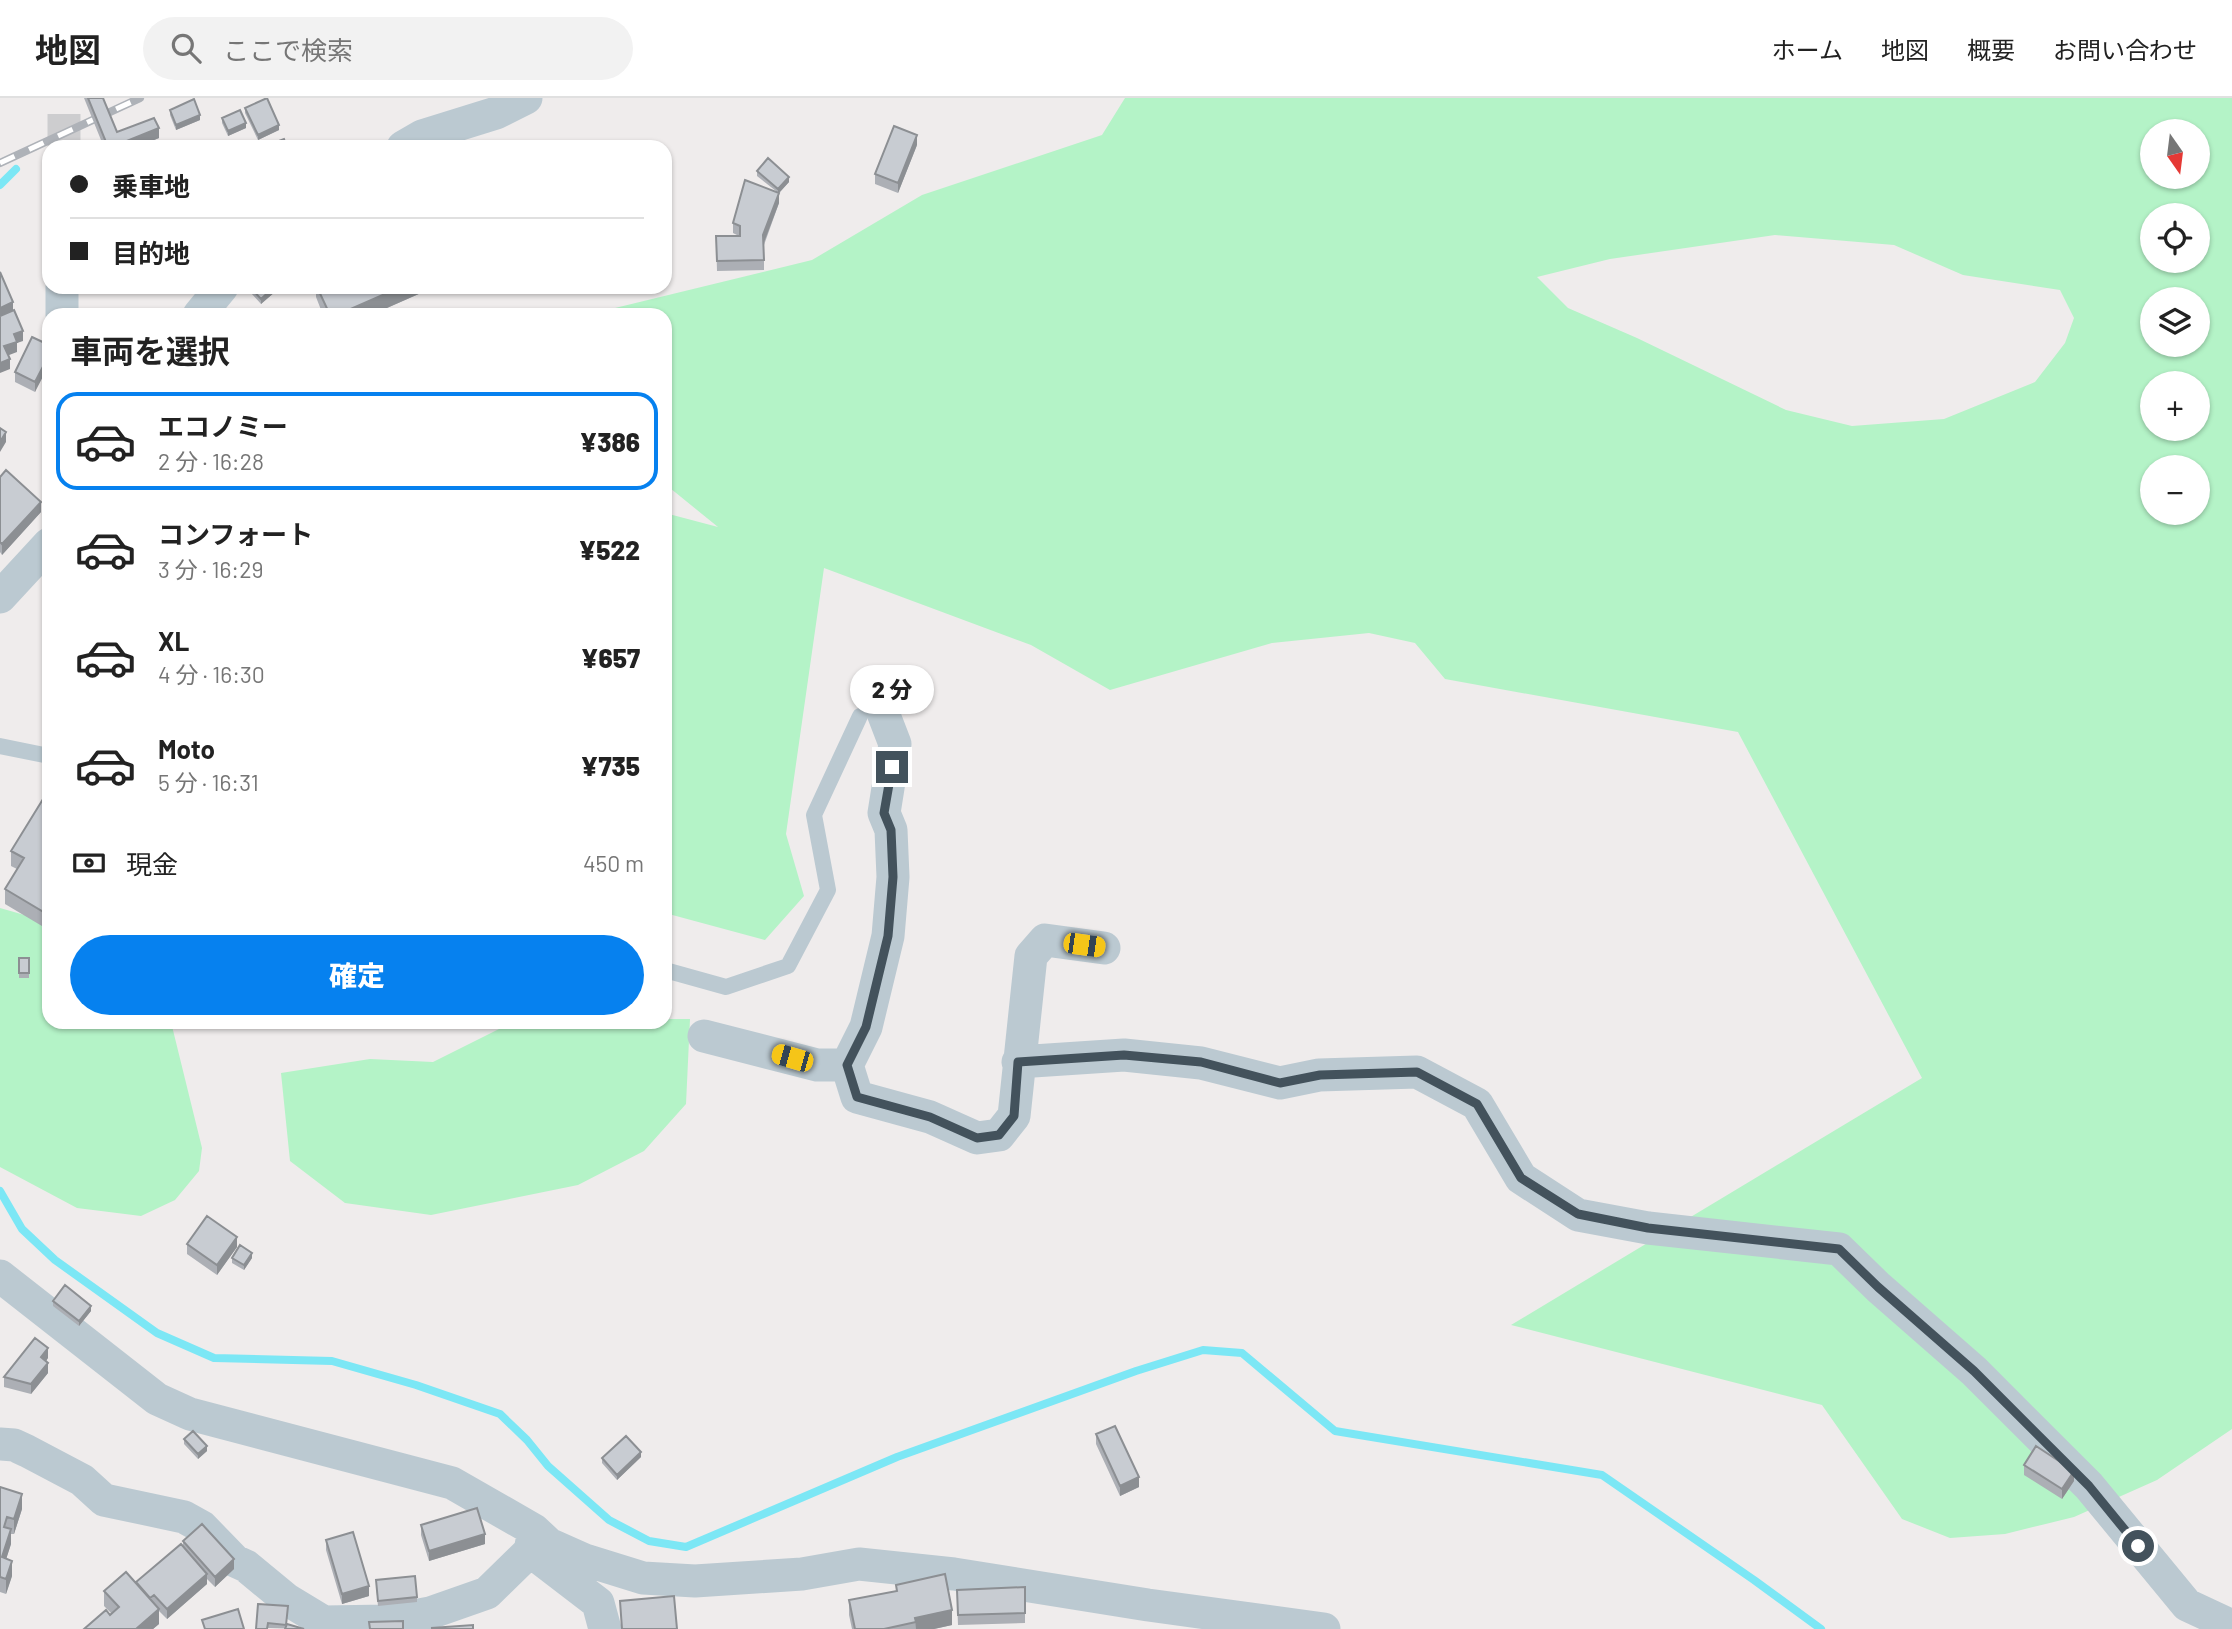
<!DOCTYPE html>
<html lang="ja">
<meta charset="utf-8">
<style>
:root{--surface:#fff;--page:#f2f2f2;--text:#222;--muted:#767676;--line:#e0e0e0;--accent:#0681ef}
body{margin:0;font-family:Barlow,"Noto Sans JP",sans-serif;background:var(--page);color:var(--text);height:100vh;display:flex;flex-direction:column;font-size:26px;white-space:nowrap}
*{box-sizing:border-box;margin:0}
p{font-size:23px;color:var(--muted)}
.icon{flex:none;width:38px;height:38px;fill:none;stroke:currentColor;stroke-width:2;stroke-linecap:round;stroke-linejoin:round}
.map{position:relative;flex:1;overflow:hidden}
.side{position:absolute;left:42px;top:210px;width:630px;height:721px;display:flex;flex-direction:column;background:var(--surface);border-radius:21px;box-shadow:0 2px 5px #0004}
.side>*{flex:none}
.banner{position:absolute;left:42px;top:42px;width:630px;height:154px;border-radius:21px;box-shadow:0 2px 5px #0004;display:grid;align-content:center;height:154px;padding:0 28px;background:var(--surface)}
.needle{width:46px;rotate:166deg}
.controls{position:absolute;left:2140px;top:21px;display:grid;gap:14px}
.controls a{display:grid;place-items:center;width:70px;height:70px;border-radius:50%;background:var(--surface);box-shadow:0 2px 5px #0004;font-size:35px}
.end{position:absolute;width:32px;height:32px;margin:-16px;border:9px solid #43525c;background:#fff;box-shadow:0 0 0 4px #fff}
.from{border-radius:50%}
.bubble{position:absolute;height:49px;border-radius:24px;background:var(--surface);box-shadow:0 2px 5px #0004;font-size:23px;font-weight:800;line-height:49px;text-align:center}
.car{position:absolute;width:21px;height:42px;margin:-21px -10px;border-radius:9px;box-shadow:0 0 5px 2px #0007;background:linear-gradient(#f5c518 24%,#345 0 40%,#f5c518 0 76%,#345 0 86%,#f5c518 0)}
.banner b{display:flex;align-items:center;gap:24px;height:66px;font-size:26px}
.banner b+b{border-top:2px solid var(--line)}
.banner i{width:18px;height:18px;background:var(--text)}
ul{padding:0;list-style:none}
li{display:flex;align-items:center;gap:21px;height:98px;margin:0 14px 10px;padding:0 14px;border:4px solid transparent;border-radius:21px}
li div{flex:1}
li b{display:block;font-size:26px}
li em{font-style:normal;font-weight:800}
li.active{border-color:var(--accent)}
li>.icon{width:63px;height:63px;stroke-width:1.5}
h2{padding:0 28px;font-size:32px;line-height:84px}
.pay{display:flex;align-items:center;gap:18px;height:77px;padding:0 28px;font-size:26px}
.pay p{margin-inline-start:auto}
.action{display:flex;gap:14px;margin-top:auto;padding:14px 28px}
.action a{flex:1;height:80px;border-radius:42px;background:var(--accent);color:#fff;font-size:28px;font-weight:800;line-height:80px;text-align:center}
header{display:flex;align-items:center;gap:42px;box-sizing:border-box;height:98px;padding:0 35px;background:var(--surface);border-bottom:2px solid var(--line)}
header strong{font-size:33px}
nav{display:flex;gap:38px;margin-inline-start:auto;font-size:24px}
.search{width:490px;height:63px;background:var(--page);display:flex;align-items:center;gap:18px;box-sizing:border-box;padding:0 24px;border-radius:38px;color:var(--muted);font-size:26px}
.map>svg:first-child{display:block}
</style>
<header>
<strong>地図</strong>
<div class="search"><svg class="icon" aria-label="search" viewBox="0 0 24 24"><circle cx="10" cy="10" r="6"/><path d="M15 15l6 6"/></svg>ここで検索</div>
<nav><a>ホーム</a><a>地図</a><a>概要</a><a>お問い合わせ</a></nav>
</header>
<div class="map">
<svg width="2232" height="1531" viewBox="0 0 2232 1531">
<rect width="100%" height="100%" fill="#efecec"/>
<!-- green -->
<path fill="#b4f3c7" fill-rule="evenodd" d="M 1125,0 L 2232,0 L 2232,1331 L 2157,1382 L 2074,1419 L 2005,1436 L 1950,1440 L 1902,1421 L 1822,1307 L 1511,1227 L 1922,980 L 1738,634 L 1445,581 L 1415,545 L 1369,535 L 1272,545 L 1110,592 L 1031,547 L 824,470 L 786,736 L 804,798 L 765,842 L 665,815 L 665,415 L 718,429 L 665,386 L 665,217 L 593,217 L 615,210 L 812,162 L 922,97 L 1102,37 ZM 2152,33 L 2198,33 L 2198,79 L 2152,79 ZM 2152,117 L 2198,117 L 2198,163 L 2152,163 ZM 1775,137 L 1894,147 L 1963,177 L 2060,192 L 2074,220 L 2065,245 L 2035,284 L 1944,321 L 1852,328 L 1786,312 L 1637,240 L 1568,210 L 1537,179 L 1610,161 ZM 2152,201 L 2198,201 L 2198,247 L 2152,247 ZM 2152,285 L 2198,285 L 2198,331 L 2152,331 ZM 2152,369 L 2198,369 L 2198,415 L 2152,415 Z
M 0,810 L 49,824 L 49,924 L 171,924 L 202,1050 L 199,1073 L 175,1102 L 141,1118 L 77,1110 L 0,1069 Z
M 665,921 L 690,921 L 686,1006 L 644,1053 L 578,1087 L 431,1117 L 345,1105 L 290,1063 L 281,975 L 370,961 L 433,964 L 513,924 L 665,924 Z"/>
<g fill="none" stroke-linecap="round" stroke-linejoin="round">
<!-- stream -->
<path stroke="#7ce7f5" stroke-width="8" d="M 0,87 L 16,71
M 0,1093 L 22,1131 L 55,1162 L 157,1235 L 214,1260 L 332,1263 L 416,1287 L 500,1316 L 527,1342 L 548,1368 L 609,1422 L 649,1443 L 686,1449 L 897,1359 L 1136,1273 L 1203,1252 L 1242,1255 L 1335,1333 L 1602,1377 L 1754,1482 L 1821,1531"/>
<!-- street-tunnel -->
<path stroke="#cdcdcf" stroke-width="33" stroke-dasharray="33 17" stroke-linecap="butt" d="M 64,49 L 64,0"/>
<!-- lane -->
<path stroke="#bbc9d1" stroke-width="16" d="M 0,648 L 49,658
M 665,872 L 726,889 L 788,868 L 828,792 L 814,717 L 860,618"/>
<!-- street -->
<path stroke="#bbc9d1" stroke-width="33" d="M 403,49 L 422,38 L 496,15 L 526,0
M 62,189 L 62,217
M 199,217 L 222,189
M 0,499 L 49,446
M 880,607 L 895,646 L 884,715 L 891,732 L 893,779 L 888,838 L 866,929 L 847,967 L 857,999 L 930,1019 L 977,1040 L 999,1037 L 1014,1018 L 1031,858 L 1045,842 L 1104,850
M 704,938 L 817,967 L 847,967
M 1018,964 L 1124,957 L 1201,965 L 1280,985 L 1319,977 L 1417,974 L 1477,1006 L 1521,1080 L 1578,1117 L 1648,1130 L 1839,1151 L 1878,1189 L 1974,1273 L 2089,1388 L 2187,1507 L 2232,1528
M 0,1178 L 157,1301 L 190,1316 L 452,1385 L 534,1432 L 549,1446 L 585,1462 L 643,1480 L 695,1483 L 802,1476 L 859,1466 L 954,1476 L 1148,1507 L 1324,1531
M 0,1346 L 14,1347 L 27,1353 L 82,1382 L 104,1402 L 184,1419 L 202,1429 L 235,1463 L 246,1468 L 286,1501 L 324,1524 L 387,1523 L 430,1515 L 487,1495 L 530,1453 L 534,1432
M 548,1448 L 538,1459 L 598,1505 L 605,1531"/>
<!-- rail casing -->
<g stroke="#aeb2b8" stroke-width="8">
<path id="rail" d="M 0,65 L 140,0"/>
</g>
<!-- rail -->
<use href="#rail" stroke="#fff" stroke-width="5" stroke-dasharray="16" stroke-linecap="butt"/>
</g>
<!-- wall -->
<path fill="#acafb5" d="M 84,0 L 103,0 L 117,34 L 159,40 L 137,49 L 98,49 L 103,47 Z
M 245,10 L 279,32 L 258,42 L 245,15 Z
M 170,12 L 200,22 L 176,32 L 170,17 Z
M 222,20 L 246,30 L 228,38 L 222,25 Z
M 917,47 L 898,95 L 875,86 L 875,76 Z
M 757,73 L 789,84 L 779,95 L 779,105 L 764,147 L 764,172 L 717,173 L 716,138 L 739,138 L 733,135 L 733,125 L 776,93 L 757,78 Z
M 276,189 L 276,193 L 261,206 L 251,195 L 251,190 Z
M 316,189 L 430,189 L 430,191 L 371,217 L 323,217 L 316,199 Z
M 49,247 L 35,294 L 15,284 L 15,274 Z
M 0,379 L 41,414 L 2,457 L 0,454 Z
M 49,693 L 49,827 L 47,831 L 5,806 L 5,791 L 17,771 L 11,768 L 11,753 Z
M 19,860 L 29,860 L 29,880 L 19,880 Z
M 187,1146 L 237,1149 L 217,1177 L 187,1156 Z
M 232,1160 L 252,1160 L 244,1172 L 232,1165 Z
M 53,1203 L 91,1213 L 79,1228 L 53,1208 Z
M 48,1260 L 46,1263 L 48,1275 L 31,1296 L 4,1289 L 4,1279 Z
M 1096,1336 L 1139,1389 L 1120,1398 L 1096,1346 Z
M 184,1341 L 207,1353 L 198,1361 L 184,1346 Z
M 641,1359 L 617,1382 L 602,1365 L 602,1360 Z
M 2024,1367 L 2074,1383 L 2062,1401 L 2024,1377 Z
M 0,1389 L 22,1411 L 14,1436 L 11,1436 L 11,1446 L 6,1461 L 12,1478 L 6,1496 L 0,1494 Z
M 421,1427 L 485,1446 L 429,1463 L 421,1437 Z
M 326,1442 L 369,1498 L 342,1506 L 326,1452 Z
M 183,1443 L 234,1471 L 215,1489 L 207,1481 L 207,1486 L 167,1521 L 159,1513 L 159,1526 L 153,1531 L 84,1531 L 112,1516 L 104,1508 L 104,1493 L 136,1486 L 183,1448 Z
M 376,1487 L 417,1499 L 417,1504 L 378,1508 Z
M 896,1487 L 952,1527 L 934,1531 L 852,1531 L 849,1517 L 849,1502 L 896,1493 Z
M 1025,1489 L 1025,1525 L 958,1527 L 957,1502 Z
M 258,1506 L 287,1526 L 304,1531 L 268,1530 Z"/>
<!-- shaded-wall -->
<path fill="#8c8f93" d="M 200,17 L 200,22 L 176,32 L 176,27 Z
M 246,25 L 246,30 L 228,38 L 228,33 Z
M 279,27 L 279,32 L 258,42 L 258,37 Z
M 159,30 L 159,40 L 137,49 L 112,49 Z
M 917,37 L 917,47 L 898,95 L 898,85 Z
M 789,79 L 789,84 L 779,95 L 779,105 L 763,147 L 763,137 L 778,96 L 778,91 Z
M 274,189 L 276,189 L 276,193 L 261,206 L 261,201 Z
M 401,189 L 430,189 L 430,191 L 371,217 L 337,217 Z
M 13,204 L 13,215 L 0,220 L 0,210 Z
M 23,233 L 23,243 L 17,245 L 17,254 L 4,259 L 4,248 L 14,236 Z
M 49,257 L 49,267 L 35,294 L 35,284 Z
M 10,261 L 10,271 L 0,275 L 0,265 Z
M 6,334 L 6,344 L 0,354 L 0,344 Z
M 41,404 L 41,414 L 2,457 L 2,446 Z
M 49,812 L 49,827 L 47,831 L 47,816 Z
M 237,1139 L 237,1149 L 217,1177 L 217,1167 Z
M 252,1155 L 252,1160 L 244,1172 L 244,1167 Z
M 91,1208 L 91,1213 L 79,1228 L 79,1223 Z
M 48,1250 L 48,1260 L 41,1270 L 41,1259 Z
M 48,1265 L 48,1275 L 31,1296 L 31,1286 Z
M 207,1348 L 207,1353 L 198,1361 L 198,1356 Z
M 641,1354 L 641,1359 L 617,1382 L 617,1377 Z
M 2074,1373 L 2074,1383 L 2062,1401 L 2062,1391 Z
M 1139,1379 L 1139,1389 L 1120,1398 L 1120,1388 Z
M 22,1396 L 22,1411 L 14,1436 L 14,1421 Z
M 11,1431 L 11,1446 L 2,1474 L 2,1459 Z
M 485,1436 L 485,1446 L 429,1463 L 429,1453 Z
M 234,1461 L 234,1471 L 215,1489 L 215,1479 Z
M 12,1463 L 12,1478 L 6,1496 L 6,1481 Z
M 207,1476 L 207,1486 L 167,1521 L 167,1511 Z
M 369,1488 L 369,1498 L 342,1506 L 342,1496 Z
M 159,1511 L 159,1526 L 153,1531 L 136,1531 Z
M 952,1512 L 952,1527 L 934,1531 L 916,1531 L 915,1520 Z"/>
<!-- building -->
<path fill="#c8ccd2" stroke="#8c8f93" stroke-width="2" d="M 88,0 L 103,0 L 117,34 L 154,20 L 159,30 L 112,49 L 108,49 Z
M 267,0 L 279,27 L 258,37 L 245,10 Z
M 194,1 L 200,17 L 176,27 L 170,12 Z
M 240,12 L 246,25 L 228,33 L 222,20 Z
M 894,28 L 917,37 L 898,85 L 875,76 Z
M 284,41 L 287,49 L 263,49 Z
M 768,60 L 789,79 L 778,91 L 757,73 Z
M 745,82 L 779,95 L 763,137 L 764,162 L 717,163 L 716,138 L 740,138 L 740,128 L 733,125 Z
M 0,174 L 13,204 L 0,210 Z
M 253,189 L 274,189 L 261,201 L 251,190 Z
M 317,189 L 401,189 L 337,217 L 330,217 Z
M 14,212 L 23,233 L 14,236 L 17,244 L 4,248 L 10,261 L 0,265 L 0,218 Z
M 32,239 L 49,247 L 49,257 L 35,284 L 15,274 Z
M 0,330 L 6,334 L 0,344 Z
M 6,372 L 41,404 L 2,446 L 0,444 L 0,379 Z
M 48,693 L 49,693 L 49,812 L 47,816 L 5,791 L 24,760 L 11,753 Z
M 19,860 L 29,860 L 29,875 L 19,875 Z
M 207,1118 L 237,1139 L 217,1167 L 187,1146 Z
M 240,1147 L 252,1155 L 244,1167 L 232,1160 Z
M 65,1187 L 91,1208 L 79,1223 L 53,1203 Z
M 35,1240 L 48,1250 L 41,1259 L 48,1265 L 31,1286 L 4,1279 Z
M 1115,1328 L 1139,1379 L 1120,1388 L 1096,1336 Z
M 193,1333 L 207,1348 L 198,1356 L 184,1341 Z
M 626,1338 L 641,1354 L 617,1377 L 602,1360 Z
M 2036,1348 L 2074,1373 L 2062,1391 L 2024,1367 Z
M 0,1389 L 22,1396 L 14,1421 L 7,1419 L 4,1429 L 11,1431 L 2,1459 L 12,1463 L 6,1481 L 0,1479 Z
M 477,1410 L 485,1436 L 429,1453 L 421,1427 Z
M 202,1426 L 234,1461 L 215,1479 L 183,1443 Z
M 353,1434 L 369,1488 L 342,1496 L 326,1442 Z
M 181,1446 L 207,1476 L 167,1511 L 154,1497 L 150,1500 L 136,1484 Z
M 126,1474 L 159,1511 L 136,1531 L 84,1531 L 106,1512 L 110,1517 L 119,1509 L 104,1493 Z
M 945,1476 L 952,1512 L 915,1520 L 916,1524 L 884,1531 L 855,1531 L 849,1502 L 897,1493 L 896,1487 Z
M 415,1478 L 417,1499 L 378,1503 L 376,1482 Z
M 1025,1489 L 1025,1515 L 958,1517 L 957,1492 Z
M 674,1498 L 677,1531 L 622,1531 L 620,1503 Z
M 258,1506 L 288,1508 L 286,1527 L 268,1525 L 267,1531 L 256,1531 Z
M 238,1511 L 244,1531 L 205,1531 L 202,1522 Z
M 403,1523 L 403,1531 L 370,1531 L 369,1524 Z
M 287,1526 L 304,1531 L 285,1531 Z
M 473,1527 L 473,1531 L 431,1530 Z"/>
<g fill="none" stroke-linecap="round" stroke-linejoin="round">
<!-- route -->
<path stroke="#43525c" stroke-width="9" d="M 892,669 L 884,715 L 891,732 L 893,779 L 888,838 L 866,929 L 847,967 L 857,999 L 930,1019 L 977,1040 L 999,1037 L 1014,1018 L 1018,964 L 1124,957 L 1201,964 L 1280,985 L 1320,977 L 1417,974 L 1477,1006 L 1521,1080 L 1578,1116 L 1648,1130 L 1839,1151 L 1878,1189 L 1974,1273 L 2089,1388 L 2138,1448"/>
</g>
</svg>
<div class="controls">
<a><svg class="needle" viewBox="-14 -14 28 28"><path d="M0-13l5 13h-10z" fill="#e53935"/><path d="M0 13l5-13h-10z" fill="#767676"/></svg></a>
<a><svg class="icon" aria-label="locate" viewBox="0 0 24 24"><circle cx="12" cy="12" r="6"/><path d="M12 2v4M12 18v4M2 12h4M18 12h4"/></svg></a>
<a><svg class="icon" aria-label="layers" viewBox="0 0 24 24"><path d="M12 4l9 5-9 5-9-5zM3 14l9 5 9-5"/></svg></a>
<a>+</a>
<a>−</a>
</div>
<i class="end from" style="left:2138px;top:1448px"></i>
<i class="end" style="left:892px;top:669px"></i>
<div class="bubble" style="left:850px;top:567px;width:84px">2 分</div>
<i class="car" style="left:1084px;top:847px;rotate:98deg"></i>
<i class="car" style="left:792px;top:960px;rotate:286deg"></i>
<div class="banner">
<b><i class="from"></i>乗車地</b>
<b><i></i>目的地</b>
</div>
<section class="side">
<h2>車両を選択</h2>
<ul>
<li class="active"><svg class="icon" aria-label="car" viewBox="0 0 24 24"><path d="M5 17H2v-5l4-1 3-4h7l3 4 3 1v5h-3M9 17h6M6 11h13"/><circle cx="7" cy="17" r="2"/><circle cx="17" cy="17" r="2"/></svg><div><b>エコノミー</b><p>2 分 · 16:28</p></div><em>¥386</em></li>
<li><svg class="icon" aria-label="car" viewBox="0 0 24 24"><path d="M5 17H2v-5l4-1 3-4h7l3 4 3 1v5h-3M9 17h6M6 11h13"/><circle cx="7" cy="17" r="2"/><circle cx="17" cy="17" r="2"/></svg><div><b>コンフォート</b><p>3 分 · 16:29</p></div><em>¥522</em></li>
<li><svg class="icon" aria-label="car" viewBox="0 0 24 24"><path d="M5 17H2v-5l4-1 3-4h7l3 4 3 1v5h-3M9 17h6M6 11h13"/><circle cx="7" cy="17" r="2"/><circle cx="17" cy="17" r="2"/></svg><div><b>XL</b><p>4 分 · 16:30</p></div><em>¥657</em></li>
<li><svg class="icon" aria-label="car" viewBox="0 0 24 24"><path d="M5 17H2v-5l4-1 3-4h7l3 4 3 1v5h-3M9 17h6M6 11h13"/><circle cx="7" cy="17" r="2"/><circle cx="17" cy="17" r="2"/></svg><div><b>Moto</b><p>5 分 · 16:31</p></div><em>¥735</em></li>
</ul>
<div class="pay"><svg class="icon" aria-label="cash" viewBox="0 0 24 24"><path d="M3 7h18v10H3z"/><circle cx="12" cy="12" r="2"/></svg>現金<p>450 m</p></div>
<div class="action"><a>確定</a></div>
</section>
</div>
